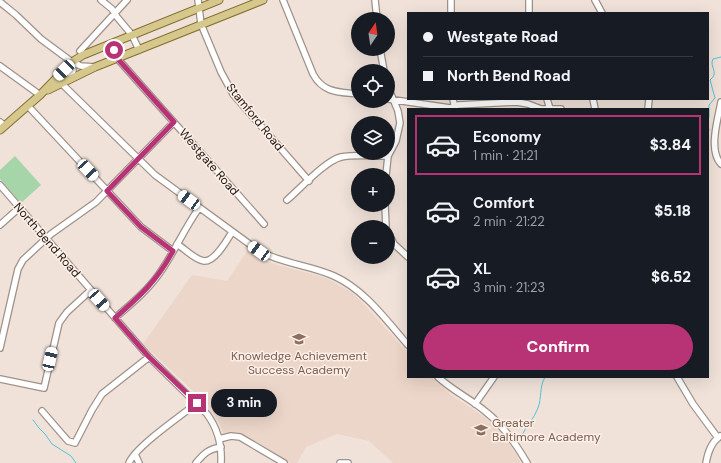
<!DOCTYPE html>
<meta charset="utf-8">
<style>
:root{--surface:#171b24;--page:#20242c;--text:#f1f3f6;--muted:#9ea1a6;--line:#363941;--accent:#b83276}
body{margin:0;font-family:"DM Sans",sans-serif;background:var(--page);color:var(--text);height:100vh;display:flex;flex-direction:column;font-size:15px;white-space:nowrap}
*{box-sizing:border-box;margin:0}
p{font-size:13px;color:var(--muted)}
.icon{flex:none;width:22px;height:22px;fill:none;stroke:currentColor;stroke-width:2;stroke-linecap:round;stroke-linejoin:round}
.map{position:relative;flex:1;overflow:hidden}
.details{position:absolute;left:407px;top:108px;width:302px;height:270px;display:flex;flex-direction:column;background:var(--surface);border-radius:0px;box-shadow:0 4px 16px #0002}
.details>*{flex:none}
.guide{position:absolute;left:407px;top:12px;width:302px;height:88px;border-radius:0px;box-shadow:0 4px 16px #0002;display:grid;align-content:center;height:88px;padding:0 16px;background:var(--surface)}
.needle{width:26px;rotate:13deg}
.fabs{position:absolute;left:351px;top:12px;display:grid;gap:8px}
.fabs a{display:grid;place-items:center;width:44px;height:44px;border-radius:50%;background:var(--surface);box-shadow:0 4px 16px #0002;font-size:20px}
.end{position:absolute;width:18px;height:18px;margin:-9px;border:5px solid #b83276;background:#fff;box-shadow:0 0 0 2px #fff}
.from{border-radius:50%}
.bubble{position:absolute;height:28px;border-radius:14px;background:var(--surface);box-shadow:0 4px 16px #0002;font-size:13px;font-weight:800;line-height:28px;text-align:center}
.car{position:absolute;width:12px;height:24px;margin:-12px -6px;border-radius:5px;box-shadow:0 0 3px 1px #0007;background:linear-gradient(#fff 24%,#345 0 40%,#fff 0 76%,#345 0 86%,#fff 0)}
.guide b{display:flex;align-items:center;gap:14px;height:38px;font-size:15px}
.guide b+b{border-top:1px solid var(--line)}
.guide i{width:10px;height:10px;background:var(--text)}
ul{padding:7px 0 0;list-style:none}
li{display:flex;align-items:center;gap:12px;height:60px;margin:0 8px 6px;padding:0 8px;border:2px solid transparent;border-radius:0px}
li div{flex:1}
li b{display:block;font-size:15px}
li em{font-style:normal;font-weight:800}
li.on{border-color:var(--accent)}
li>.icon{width:36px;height:36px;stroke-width:1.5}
.action{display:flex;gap:8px;margin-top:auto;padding:8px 16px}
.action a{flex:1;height:46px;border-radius:24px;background:var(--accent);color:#fff;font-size:16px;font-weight:800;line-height:46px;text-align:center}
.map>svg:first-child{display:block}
</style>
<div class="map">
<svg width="721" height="463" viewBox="0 0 721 463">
<rect width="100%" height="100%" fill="#f0e2d9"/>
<!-- built -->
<path fill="#ecd6c9" d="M 248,250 L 260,258 L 277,265 L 320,276 L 330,280 L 351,292 L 361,301 L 408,353 L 408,377 L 432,377 L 451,395 L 483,416 L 493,425 L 510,445 L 521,463 L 393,463 L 369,441 L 337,434 L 306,447 L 297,463 L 291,463 L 245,436 L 237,432 L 223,433 L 219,422 L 208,405 L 143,344 L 192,275 L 227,281 Z"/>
<!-- green -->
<path fill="#a6d5a9" d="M 15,156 L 41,185 L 21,203 L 0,179 L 0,170 Z"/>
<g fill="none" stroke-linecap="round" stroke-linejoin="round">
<!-- stream -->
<path stroke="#51c4dc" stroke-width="1" d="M 708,122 L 709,116 L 709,105 L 715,98 L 710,80 C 718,74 712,69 712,62 L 713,59 L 721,57
M 708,126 L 709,130 L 708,133
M 33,420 L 39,428 L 45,434 L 52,444 L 71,456 L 76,463
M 521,437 C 526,426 534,419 538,408 C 542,398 539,387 545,377"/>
<!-- minor casing -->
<g stroke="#9f928a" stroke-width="8">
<path id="minor" d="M 101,0 L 112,9 L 117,17 L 132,35 L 139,50
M 198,0 L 201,24 L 221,72 L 233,94 L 309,181
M 283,0 L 313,74 C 323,93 339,92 358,94
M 375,0 L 377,19
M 451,0 L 451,13
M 529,0 L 529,13
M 595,0 L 602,13
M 0,2 L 16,15 L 41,39 L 72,62 L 81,66 L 95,67
M 111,43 L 117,58 L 264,224
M 380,49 L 384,71
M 80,51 L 127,0
M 0,66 L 40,95
M 69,79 L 73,71 L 72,62
M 59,81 L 155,175 L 259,251 C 283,264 310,265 334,276 C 365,290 386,320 408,345
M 388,99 L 450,108 L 458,105 L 517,102 L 528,104 L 541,109 L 561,109
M 453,99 L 455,109
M 547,99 L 550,109
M 593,99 L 595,109
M 721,102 C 718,119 708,150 721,164
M 28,106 L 141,227 L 173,251
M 648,109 L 649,99
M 0,122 L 5,126
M 386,175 L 388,156 L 396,141 L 400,123 L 398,111 L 388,87
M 0,185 L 149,357 L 207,414 C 218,429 222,445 221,463
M 287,200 C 300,189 325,161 341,157 C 355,154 373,156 388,156
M 385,205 L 386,227
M 0,225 L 19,208
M 388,232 L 394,244 L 408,257
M 177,244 C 185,249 195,260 204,261 C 215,262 227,240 232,232
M 115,318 C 131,304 147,291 159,274 C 174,253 184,229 199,208
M 0,348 L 18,269 L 23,260 L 51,234 L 96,202 L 174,122
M 438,377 C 453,391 471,399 486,412 C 504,426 516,444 527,463
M 677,377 L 693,404 L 718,438
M 0,379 L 44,388 L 59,323 L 67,312 L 91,290
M 475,404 L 494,377
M 42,411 L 68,441 L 75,443 L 92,410 L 102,394 L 149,357
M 219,439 L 231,436 L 240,437 L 284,463
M 135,454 L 139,463
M 129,463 C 135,447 182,415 197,403
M 196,463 C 204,453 209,449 221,447
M 340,463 L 348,463
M 706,463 C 708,452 711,443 720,436"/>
</g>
<!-- major casing -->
<g stroke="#827131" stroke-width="9">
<path id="major" d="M 48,90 L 95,67 L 263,0
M 0,130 L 40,95 L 72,62 L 83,55 L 219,0"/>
</g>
<!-- minor -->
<use href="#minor" stroke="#fff" stroke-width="5.5"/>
<!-- major -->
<use href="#major" stroke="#d6c78d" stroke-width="7"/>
</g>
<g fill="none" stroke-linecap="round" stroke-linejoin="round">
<!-- route -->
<path stroke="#b83276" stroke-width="5" d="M 114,50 L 117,58 L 174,122 L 107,191 L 141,227 L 173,251 C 157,281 140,296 115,318 L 149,357 L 197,403"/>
</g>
<!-- icons -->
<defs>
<g id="school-bare" transform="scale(1.08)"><path d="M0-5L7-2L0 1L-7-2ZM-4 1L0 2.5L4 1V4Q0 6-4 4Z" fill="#8d6e63" stroke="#feefe6" stroke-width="2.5" paint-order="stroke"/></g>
</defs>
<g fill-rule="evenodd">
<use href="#school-bare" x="299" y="339"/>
<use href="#school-bare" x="481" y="430"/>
</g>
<g text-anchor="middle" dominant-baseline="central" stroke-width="3" stroke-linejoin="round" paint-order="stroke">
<!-- street labels -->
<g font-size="12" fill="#1a1512" stroke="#feefe6">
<text transform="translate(255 117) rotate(51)">Stamford Road</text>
<text transform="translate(209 162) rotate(49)">Westgate Road</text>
<text transform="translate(47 240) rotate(49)">North Bend Road</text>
</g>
<!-- education labels -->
<g font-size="12" fill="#785e54" stroke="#feefe6">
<text x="299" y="356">Knowledge Achievement<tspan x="299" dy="14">Success Academy</tspan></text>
<text x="492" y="423" text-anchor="start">Greater<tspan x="492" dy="14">Baltimore Academy</tspan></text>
</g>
</g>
</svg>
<div class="fabs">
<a><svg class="needle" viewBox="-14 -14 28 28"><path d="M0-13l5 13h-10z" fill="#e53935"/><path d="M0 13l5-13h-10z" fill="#9ea1a6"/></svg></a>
<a><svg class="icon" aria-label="locate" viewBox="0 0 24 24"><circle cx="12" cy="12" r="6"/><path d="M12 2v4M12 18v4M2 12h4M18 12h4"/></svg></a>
<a><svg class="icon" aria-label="layers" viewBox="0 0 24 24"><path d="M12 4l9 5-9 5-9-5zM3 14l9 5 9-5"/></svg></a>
<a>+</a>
<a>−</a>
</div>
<i class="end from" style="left:114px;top:50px"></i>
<i class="end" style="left:197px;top:403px"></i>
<div class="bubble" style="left:211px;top:389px;width:66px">3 min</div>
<i class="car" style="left:64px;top:70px;rotate:226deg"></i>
<i class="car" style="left:88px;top:170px;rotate:137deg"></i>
<i class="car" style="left:189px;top:200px;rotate:306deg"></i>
<i class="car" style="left:259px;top:251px;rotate:306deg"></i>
<i class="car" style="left:99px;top:300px;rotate:139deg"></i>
<i class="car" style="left:50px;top:359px;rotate:13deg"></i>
<div class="guide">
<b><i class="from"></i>Westgate Road</b>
<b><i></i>North Bend Road</b>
</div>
<section class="details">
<ul>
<li class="on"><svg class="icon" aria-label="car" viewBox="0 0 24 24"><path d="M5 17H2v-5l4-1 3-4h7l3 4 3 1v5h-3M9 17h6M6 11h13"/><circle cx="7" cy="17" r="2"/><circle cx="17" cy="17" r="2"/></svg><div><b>Economy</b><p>1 min · 21:21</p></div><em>$3.84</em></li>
<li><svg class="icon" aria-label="car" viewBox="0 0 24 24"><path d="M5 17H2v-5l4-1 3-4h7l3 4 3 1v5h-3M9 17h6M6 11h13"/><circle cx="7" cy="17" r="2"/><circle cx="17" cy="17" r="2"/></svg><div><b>Comfort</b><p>2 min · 21:22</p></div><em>$5.18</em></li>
<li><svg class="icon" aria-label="car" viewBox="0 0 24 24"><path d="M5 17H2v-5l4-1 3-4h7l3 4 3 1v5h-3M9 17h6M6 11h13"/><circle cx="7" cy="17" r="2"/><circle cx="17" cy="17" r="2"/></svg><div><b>XL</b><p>3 min · 21:23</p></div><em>$6.52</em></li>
</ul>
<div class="action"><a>Confirm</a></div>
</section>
</div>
